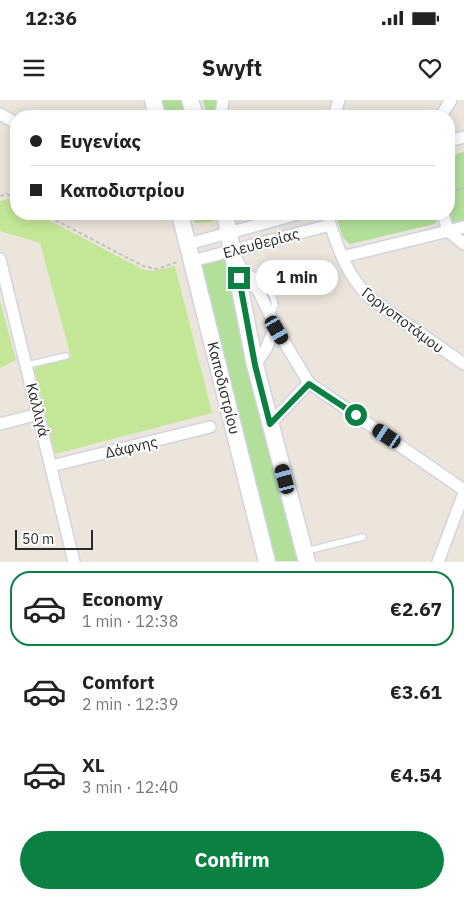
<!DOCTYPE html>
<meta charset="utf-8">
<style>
:root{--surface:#fff;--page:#f2f2f2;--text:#222;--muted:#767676;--line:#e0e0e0;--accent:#0b8043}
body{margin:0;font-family:"IBM Plex Sans",sans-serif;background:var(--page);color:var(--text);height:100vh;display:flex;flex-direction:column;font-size:19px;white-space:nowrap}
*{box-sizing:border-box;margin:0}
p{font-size:16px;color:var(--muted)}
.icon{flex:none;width:28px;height:28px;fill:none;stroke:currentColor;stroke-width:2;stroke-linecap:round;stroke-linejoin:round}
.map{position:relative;height:462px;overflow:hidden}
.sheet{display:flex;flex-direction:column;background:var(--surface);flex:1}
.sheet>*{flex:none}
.guide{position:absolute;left:10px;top:10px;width:445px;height:110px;border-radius:20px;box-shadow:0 2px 12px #0003;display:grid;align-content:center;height:110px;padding:0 20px;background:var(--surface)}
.scale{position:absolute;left:15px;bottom:12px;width:78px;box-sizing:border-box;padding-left:5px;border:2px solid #2a2a2a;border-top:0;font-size:14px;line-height:18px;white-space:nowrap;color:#2a2a2a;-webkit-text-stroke:4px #fff;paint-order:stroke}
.end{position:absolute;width:22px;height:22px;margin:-11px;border:6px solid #0b8043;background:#fff;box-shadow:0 0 0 2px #fff}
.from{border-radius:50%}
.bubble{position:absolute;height:35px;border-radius:18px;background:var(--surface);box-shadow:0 2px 12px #0003;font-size:16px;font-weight:800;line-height:35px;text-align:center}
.car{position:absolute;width:15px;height:30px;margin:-15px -8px;border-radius:6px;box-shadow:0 0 4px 1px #0007;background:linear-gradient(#222 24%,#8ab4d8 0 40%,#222 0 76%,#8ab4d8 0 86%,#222 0)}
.guide b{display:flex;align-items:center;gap:18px;height:48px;font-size:19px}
.guide b+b{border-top:1px solid var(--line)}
.guide i{width:12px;height:12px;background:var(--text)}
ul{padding:9px 0 0;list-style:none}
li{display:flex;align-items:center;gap:15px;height:75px;margin:0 10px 8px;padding:0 10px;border:2px solid transparent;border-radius:20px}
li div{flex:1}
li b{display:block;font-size:19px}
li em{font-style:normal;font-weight:800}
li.active{border-color:var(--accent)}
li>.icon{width:45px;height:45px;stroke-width:1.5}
.primary-button{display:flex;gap:10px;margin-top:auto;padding:10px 20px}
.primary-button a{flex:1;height:58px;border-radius:30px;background:var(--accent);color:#fff;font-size:20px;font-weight:800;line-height:58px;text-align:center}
.status{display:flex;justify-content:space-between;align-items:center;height:35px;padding:0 25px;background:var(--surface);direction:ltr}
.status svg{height:14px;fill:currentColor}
header{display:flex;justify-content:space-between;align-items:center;height:65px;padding:0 20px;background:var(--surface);font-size:22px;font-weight:800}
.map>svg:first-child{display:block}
</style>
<div class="status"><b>12:36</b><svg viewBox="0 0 49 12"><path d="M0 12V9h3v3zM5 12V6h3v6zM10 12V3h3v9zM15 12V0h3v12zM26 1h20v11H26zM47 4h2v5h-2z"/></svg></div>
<header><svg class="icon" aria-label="menu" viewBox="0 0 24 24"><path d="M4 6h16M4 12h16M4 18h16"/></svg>Swyft<svg class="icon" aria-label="heart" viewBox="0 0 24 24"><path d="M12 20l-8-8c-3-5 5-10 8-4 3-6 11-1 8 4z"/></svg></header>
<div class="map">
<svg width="464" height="462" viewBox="0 0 464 462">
<rect width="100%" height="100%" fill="#ebe5dc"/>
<!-- green -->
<path fill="#b2e09a" d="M 161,0 L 184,0 L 189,16 L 165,16 Z
M 203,0 L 217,0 L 215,16 L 207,16 Z
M 464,52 L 464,121 L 455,124 L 449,121 L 449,56 Z
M 192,114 L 218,114 L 217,118 L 211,122 L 195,123 Z
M 336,114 L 437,114 L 438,118 L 435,124 L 350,144 L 343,138 Z
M 225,158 L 227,163 L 301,461 L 272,461 L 200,161 Z"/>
<!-- pitch -->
<path fill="#c4e797" d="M 9,99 L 16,103 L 16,114 L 37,114 L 144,170 L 154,171 L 175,166 L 212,313 L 55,354 L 34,268 L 71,257 L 40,143 L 0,131 L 0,101 Z
M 0,201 L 16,260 L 0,268 Z"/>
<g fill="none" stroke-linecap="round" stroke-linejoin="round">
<!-- service casing -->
<g stroke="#d1d4e2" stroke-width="8">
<path id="service" d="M 248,172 C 263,180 272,189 275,205 L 271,215
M 27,265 L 66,256
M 306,451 L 363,437"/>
</g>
<!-- minor casing -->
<g stroke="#d1d4e2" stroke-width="14">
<path id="minor" d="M 0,14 L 16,23
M 221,16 L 223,0
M 334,16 L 339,0
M 441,16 L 451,0
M 449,41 L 464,37
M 327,114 C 337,146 346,175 370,198 L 464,264
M 443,114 L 448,131 L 464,144
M 188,144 L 298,114
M 342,157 L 464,127
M 0,159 L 74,462
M 236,160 L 259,192 L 277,230 L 309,283 L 464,390
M 192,161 L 330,125
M 255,265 L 266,249 L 275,227
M 0,324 L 39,314
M 270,324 L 309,283
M 51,366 L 210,327
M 438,462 L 464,393"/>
</g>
<!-- secondary casing -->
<g stroke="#d1d4e2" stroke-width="19">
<path id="secondary" d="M 153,0 L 157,16
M 190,0 L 195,16
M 180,114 L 267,462
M 225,114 L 255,265 L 307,462"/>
</g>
<!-- path -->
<path stroke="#c3c3c3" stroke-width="2" stroke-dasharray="4 2.5" stroke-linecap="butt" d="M 449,92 L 464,88
M 0,96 L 7,94 L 16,99
M 44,114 L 143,166 L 157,169 L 177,162"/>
<!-- service -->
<use href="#service" stroke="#fff" stroke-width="5.5"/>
<!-- minor -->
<use href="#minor" stroke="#fff" stroke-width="11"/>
<!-- secondary -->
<use href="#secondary" stroke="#fff" stroke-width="16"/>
</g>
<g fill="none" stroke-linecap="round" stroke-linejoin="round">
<!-- route -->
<path stroke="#0b8043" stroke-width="6" d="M 239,178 L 255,265 L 270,324 L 309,284 L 356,315"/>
</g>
<g text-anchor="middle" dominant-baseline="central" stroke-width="4" stroke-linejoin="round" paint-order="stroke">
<!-- street labels -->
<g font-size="15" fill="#2a2a2a" stroke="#fff">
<text transform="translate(261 143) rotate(-15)">Ελευθερίας</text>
<text transform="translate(403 220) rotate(37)">Γοργοποτάμου</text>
<text transform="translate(224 288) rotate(76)">Καποδιστρίου</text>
<text transform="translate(38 310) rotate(76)">Καλλιγά</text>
<text transform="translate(131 347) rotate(-13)">Δάφνης</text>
</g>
</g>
</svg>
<div class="scale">50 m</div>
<i class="end from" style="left:356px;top:315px"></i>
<i class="end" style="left:239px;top:178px"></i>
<div class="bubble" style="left:256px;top:160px;width:82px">1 min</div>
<i class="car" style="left:277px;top:230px;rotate:150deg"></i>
<i class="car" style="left:387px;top:336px;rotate:304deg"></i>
<i class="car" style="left:285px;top:379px;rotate:345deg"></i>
<div class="guide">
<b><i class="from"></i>Ευγενίας</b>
<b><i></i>Καποδιστρίου</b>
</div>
</div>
<section class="sheet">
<ul>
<li class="active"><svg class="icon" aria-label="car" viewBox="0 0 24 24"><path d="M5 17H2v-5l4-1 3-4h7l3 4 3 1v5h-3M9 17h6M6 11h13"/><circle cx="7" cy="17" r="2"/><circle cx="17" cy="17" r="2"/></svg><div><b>Economy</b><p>1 min · 12:38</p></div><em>€2.67</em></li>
<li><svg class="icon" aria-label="car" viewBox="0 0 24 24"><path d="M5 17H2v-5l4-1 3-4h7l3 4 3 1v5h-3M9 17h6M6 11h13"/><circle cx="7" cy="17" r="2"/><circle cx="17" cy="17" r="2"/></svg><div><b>Comfort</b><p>2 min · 12:39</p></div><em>€3.61</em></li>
<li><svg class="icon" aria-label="car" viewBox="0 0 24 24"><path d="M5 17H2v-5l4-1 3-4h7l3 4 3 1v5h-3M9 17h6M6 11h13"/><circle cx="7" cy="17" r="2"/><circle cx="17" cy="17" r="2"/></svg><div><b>XL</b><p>3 min · 12:40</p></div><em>€4.54</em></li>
</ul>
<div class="primary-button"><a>Confirm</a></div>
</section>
